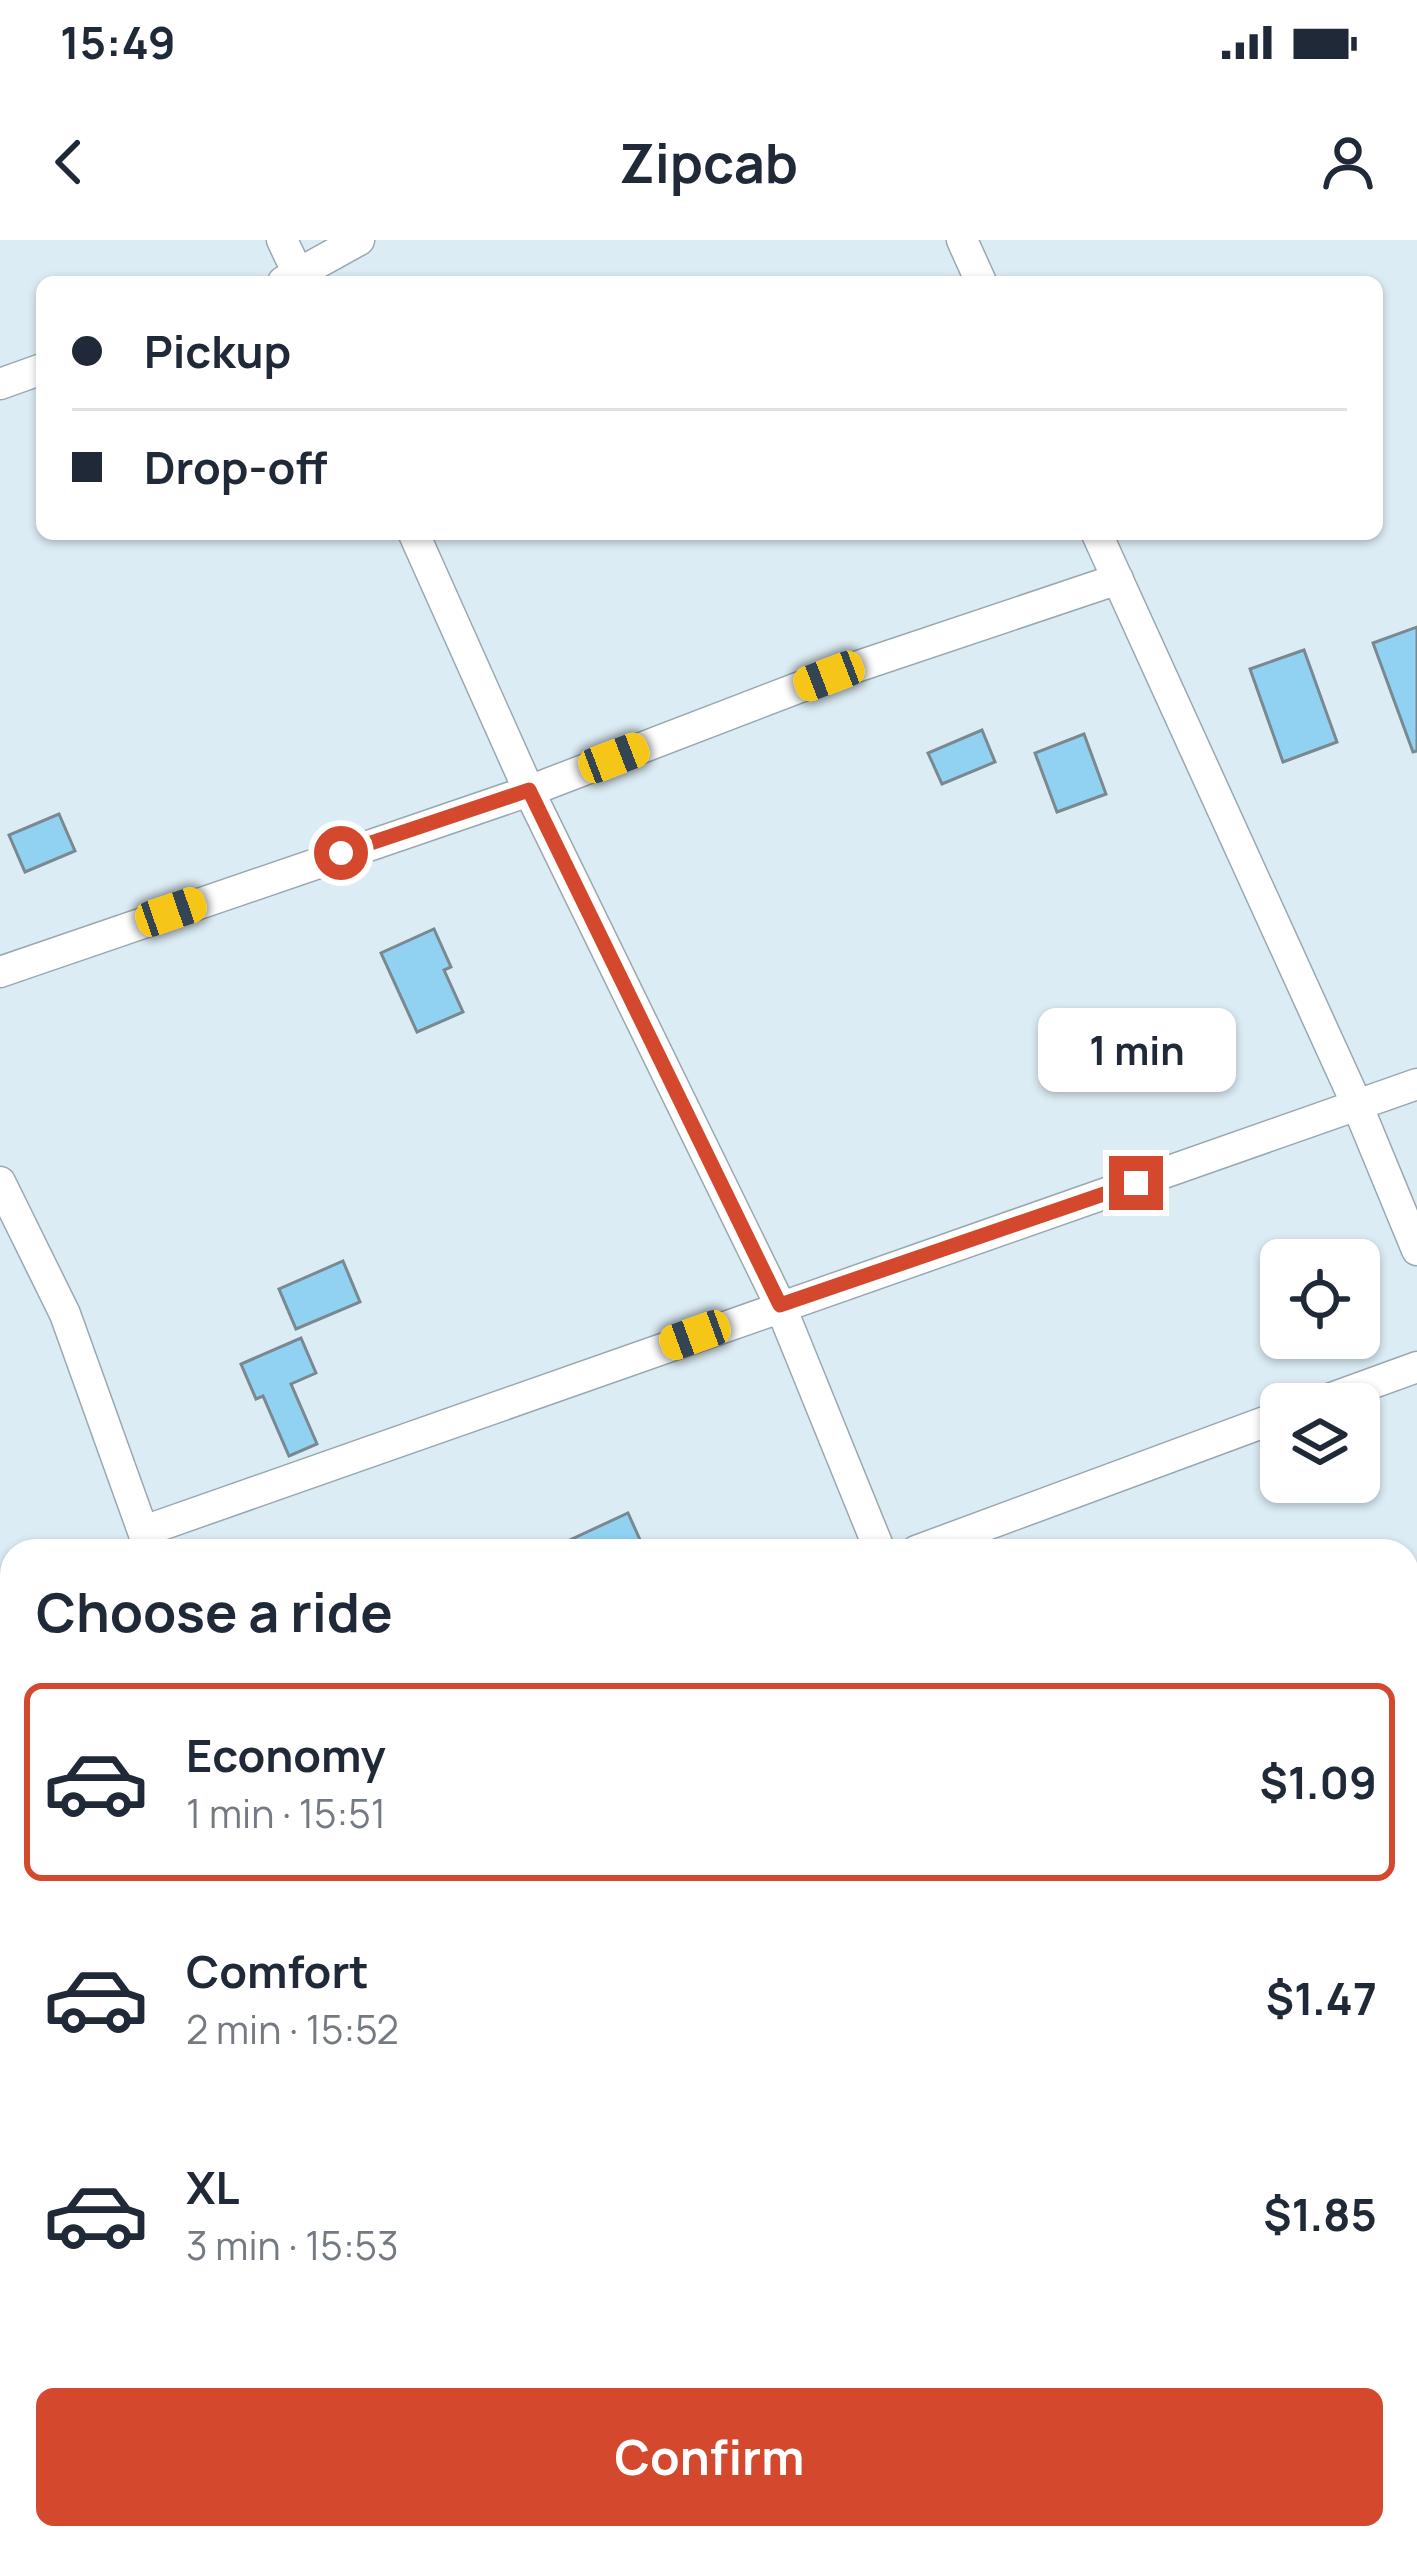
<!DOCTYPE html>
<meta charset="utf-8">
<style>
:root{--surface:#fff;--page:#f6f6f7;--text:#1f2937;--muted:#747a83;--line:#e0e1e3;--accent:#d4482e}
body{margin:0;font-family:Manrope,sans-serif;background:var(--page);color:var(--text);height:100vh;display:flex;flex-direction:column;font-size:45px;white-space:nowrap}
*{box-sizing:border-box;margin:0}
p{font-size:39px;color:var(--muted)}
.icon{flex:none;width:66px;height:66px;fill:none;stroke:currentColor;stroke-width:2;stroke-linecap:round;stroke-linejoin:round}
.map{position:relative;flex:1;overflow:hidden}
.side{position:absolute;left:0px;top:1299px;width:1419px;height:1011px;display:flex;flex-direction:column;background:var(--surface);border-radius:36px 36px 0 0;box-shadow:0 3px 9px #0004}
.side>*{flex:none}
.guide{position:absolute;left:36px;top:36px;width:1347px;height:264px;border-radius:18px;box-shadow:0 3px 9px #0004;display:grid;align-content:center;height:264px;padding:0 36px;background:var(--surface)}
.controls{position:absolute;left:1260px;top:999px;display:grid;gap:24px}
.controls a{display:grid;place-items:center;width:120px;height:120px;border-radius:18px;background:var(--surface);box-shadow:0 3px 9px #0004;font-size:60px}
.end{position:absolute;width:54px;height:54px;margin:-27px;border:15px solid #d4482e;background:#fff;box-shadow:0 0 0 6px #fff}
.from{border-radius:50%}
.bubble{position:absolute;height:84px;border-radius:18px;background:var(--surface);box-shadow:0 3px 9px #0004;font-size:39px;font-weight:700;line-height:84px;text-align:center}
.car{position:absolute;width:36px;height:72px;margin:-36px -18px;border-radius:15px;box-shadow:0 0 9px 3px #0007;background:linear-gradient(#f5c518 24%,#345 0 40%,#f5c518 0 76%,#345 0 86%,#f5c518 0)}
.guide b{display:flex;align-items:center;gap:42px;height:114px;font-size:45px}
.guide b+b{border-top:3px solid var(--line)}
.guide i{width:30px;height:30px;background:var(--text)}
ul{padding:0;list-style:none}
li{display:flex;align-items:center;gap:36px;height:198px;margin:0 24px 18px;padding:0 12px;border:6px solid transparent;border-radius:18px}
li div{flex:1}
li b{display:block;font-size:45px}
li em{font-style:normal;font-weight:700}
li.selected{border-color:var(--accent)}
li>.icon{width:108px;height:108px;stroke-width:1.5}
h2{padding:0 36px;font-size:54px;line-height:144px}
.primary-button{display:flex;gap:24px;margin-top:auto;padding:24px 36px}
.primary-button a{flex:1;height:138px;border-radius:18px;background:var(--accent);color:#fff;font-size:48px;font-weight:700;line-height:138px;text-align:center}
.status{display:flex;justify-content:space-between;align-items:center;height:84px;padding:0 60px;background:var(--surface);direction:ltr}
.status svg{height:33px;fill:currentColor}
header{display:flex;justify-content:space-between;align-items:center;height:156px;padding:0 36px;background:var(--surface);font-size:54px;font-weight:700}
.map>svg:first-child{display:block}
</style>
<div class="status"><b>15:49</b><svg viewBox="0 0 49 12"><path d="M0 12V9h3v3zM5 12V6h3v6zM10 12V3h3v9zM15 12V0h3v12zM26 1h20v11H26zM47 4h2v5h-2z"/></svg></div>
<header><svg class="icon" aria-label="back" viewBox="0 0 24 24"><path d="M15 5l-7 7 7 7"/></svg>Zipcab<svg class="icon" aria-label="person" viewBox="0 0 24 24"><circle cx="12" cy="8" r="4"/><path d="M4 21q1-7 8-7t8 7"/></svg></header>
<div class="map">
<svg width="1417" height="2309" viewBox="0 0 1417 2309">
<rect width="100%" height="100%" fill="#dcecf4"/>
<!-- building -->
<path fill="#91d2f2" stroke="#7a8890" stroke-width="3" d="M 1417,387 L 1417,511 L 1413,512 L 1373,403 Z
M 1304,410 L 1337,502 L 1283,522 L 1250,429 Z
M 982,490 L 995,522 L 942,544 L 928,513 Z
M 1084,494 L 1106,554 L 1057,572 L 1035,513 Z
M 59,574 L 75,611 L 25,632 L 9,595 Z
M 434,689 L 451,727 L 444,730 L 463,772 L 417,792 L 381,713 Z
M 343,1021 L 360,1062 L 296,1089 L 279,1049 Z
M 301,1098 L 316,1133 L 291,1144 L 317,1204 L 289,1216 L 263,1156 L 256,1159 L 241,1124 Z
M 628,1273 L 645,1311 L 546,1311 Z"/>
<g fill="none" stroke-linecap="round" stroke-linejoin="round">
<!-- street casing -->
<g stroke="#99a8b0" stroke-width="33">
<path id="street" d="M 282,0 L 302,42
M 962,0 L 981,42
M 283,42 L 359,0
M 0,144 L 42,129
M 414,294 L 529,551 L 780,1065 L 880,1311
M 1097,294 L 1358,867 L 1417,1010
M 0,732 L 529,551 L 829,436 L 1118,339
M 0,942 L 65,1074 L 149,1308
M 1315,1164 L 1417,1127
M 144,1291 L 1417,844
M 916,1311 L 1281,1176
M 1407,1447 L 1417,1443
M 1407,1749 L 1417,1745
M 0,1953 L 12,1947
M 1407,2042 L 1417,2037
M 1297,2298 L 1303,2309
M 578,2307 L 609,2298"/>
</g>
<!-- street -->
<use href="#street" stroke="#fff" stroke-width="30"/>
</g>
<g fill="none" stroke-linecap="round" stroke-linejoin="round">
<!-- route -->
<path stroke="#d4482e" stroke-width="15" d="M 341,613 L 529,550 L 780,1065 L 1136,943"/>
</g>
</svg>
<div class="controls">
<a><svg class="icon" aria-label="locate" viewBox="0 0 24 24"><circle cx="12" cy="12" r="6"/><path d="M12 2v4M12 18v4M2 12h4M18 12h4"/></svg></a>
<a><svg class="icon" aria-label="layers" viewBox="0 0 24 24"><path d="M12 4l9 5-9 5-9-5zM3 14l9 5 9-5"/></svg></a>
</div>
<i class="end from" style="left:341px;top:613px"></i>
<i class="end" style="left:1136px;top:943px"></i>
<div class="bubble" style="left:1038px;top:768px;width:198px">1 min</div>
<i class="car" style="left:829px;top:436px;rotate:249deg"></i>
<i class="car" style="left:614px;top:518px;rotate:69deg"></i>
<i class="car" style="left:171px;top:672px;rotate:71deg"></i>
<i class="car" style="left:695px;top:1095px;rotate:250deg"></i>
<div class="guide">
<b><i class="from"></i>Pickup</b>
<b><i></i>Drop-off</b>
</div>
<section class="side">
<h2>Choose a ride</h2>
<ul>
<li class="selected"><svg class="icon" aria-label="car" viewBox="0 0 24 24"><path d="M5 17H2v-5l4-1 3-4h7l3 4 3 1v5h-3M9 17h6M6 11h13"/><circle cx="7" cy="17" r="2"/><circle cx="17" cy="17" r="2"/></svg><div><b>Economy</b><p>1 min · 15:51</p></div><em>$1.09</em></li>
<li><svg class="icon" aria-label="car" viewBox="0 0 24 24"><path d="M5 17H2v-5l4-1 3-4h7l3 4 3 1v5h-3M9 17h6M6 11h13"/><circle cx="7" cy="17" r="2"/><circle cx="17" cy="17" r="2"/></svg><div><b>Comfort</b><p>2 min · 15:52</p></div><em>$1.47</em></li>
<li><svg class="icon" aria-label="car" viewBox="0 0 24 24"><path d="M5 17H2v-5l4-1 3-4h7l3 4 3 1v5h-3M9 17h6M6 11h13"/><circle cx="7" cy="17" r="2"/><circle cx="17" cy="17" r="2"/></svg><div><b>XL</b><p>3 min · 15:53</p></div><em>$1.85</em></li>
</ul>
<div class="primary-button"><a>Confirm</a></div>
</section>
</div>
